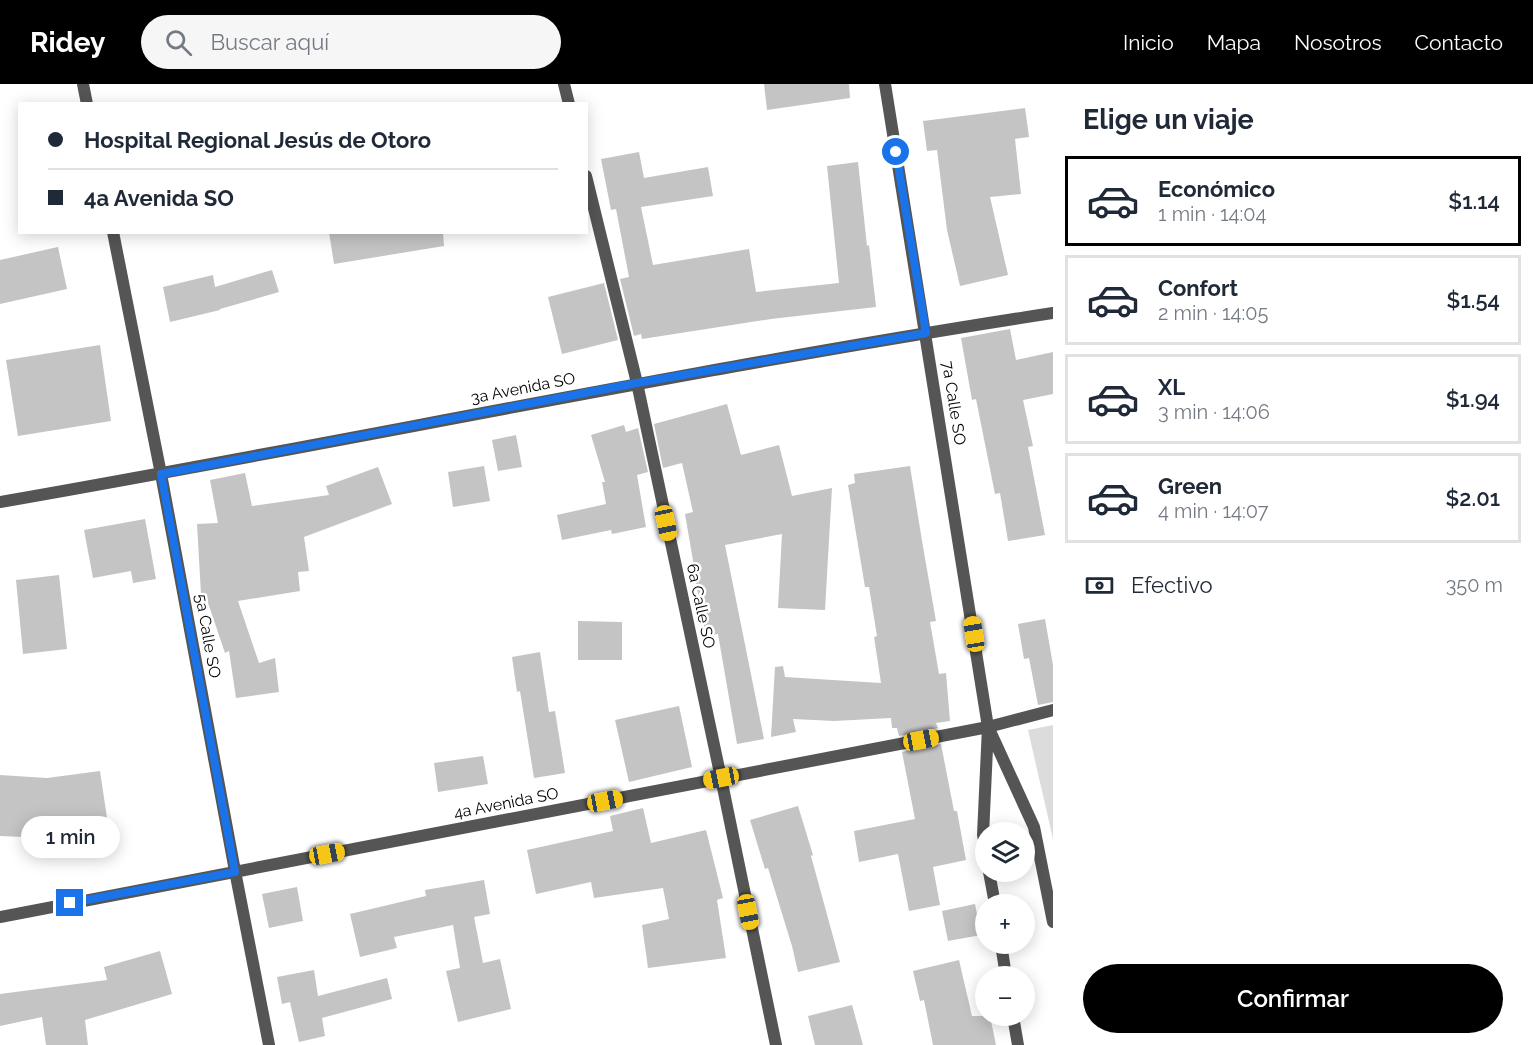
<!DOCTYPE html>
<html lang="es">
<meta charset="utf-8">
<style>
:root{--surface:#fff;--page:#f6f6f7;--text:#1f2937;--muted:#747a83;--line:#e0e1e3;--accent:#000}
body{margin:0;font-family:Raleway,sans-serif;background:var(--page);color:var(--text);height:100vh;display:flex;flex-direction:column;font-size:22px;white-space:nowrap}
*{box-sizing:border-box;margin:0}
p{font-size:20px;color:var(--muted)}
.icon{flex:none;width:33px;height:33px;fill:none;stroke:currentColor;stroke-width:2;stroke-linecap:round;stroke-linejoin:round}
.map{position:relative;flex:1;overflow:hidden}
.panel{display:flex;flex-direction:column;background:var(--surface);width:480px}
.panel>*{flex:none}
.top-card{position:absolute;left:18px;top:18px;width:570px;height:132px;border-radius:0px;box-shadow:0 3px 15px #0003;display:grid;align-content:center;height:132px;padding:0 30px;background:var(--surface)}
.controls{position:absolute;left:975px;top:738px;display:grid;gap:12px}
.controls a{display:grid;place-items:center;width:60px;height:60px;border-radius:50%;background:var(--surface);box-shadow:0 3px 15px #0003;font-size:30px}
.end{position:absolute;width:27px;height:27px;margin:-14px;border:8px solid #1a73e8;background:#fff;box-shadow:0 0 0 3px #fff}
.from{border-radius:50%}
.bubble{position:absolute;height:42px;border-radius:21px;background:var(--surface);box-shadow:0 3px 15px #0003;font-size:20px;font-weight:600;line-height:42px;text-align:center}
.car{position:absolute;width:18px;height:36px;margin:-18px -9px;border-radius:8px;box-shadow:0 0 4px 2px #0007;background:linear-gradient(#f5c518 24%,#345 0 40%,#f5c518 0 76%,#345 0 86%,#f5c518 0)}
.top-card b{display:flex;align-items:center;gap:21px;height:57px;font-size:22px}
.top-card b+b{border-top:2px solid var(--line)}
.top-card i{width:15px;height:15px;background:var(--text)}
ul{padding:0;list-style:none}
li{display:flex;align-items:center;gap:18px;height:90px;margin:0 12px 9px;padding:0 18px;border:3px solid var(--line);border-radius:0px}
li div{flex:1}
li b{display:block;font-size:22px}
li em{font-style:normal;font-weight:600}
li.on{border-color:var(--accent)}
li>.icon{width:54px;height:54px;stroke-width:1.5}
h2{padding:0 30px;font-size:27px;line-height:72px}
.pay{display:flex;align-items:center;gap:15px;height:66px;padding:0 30px;font-size:22px}
.pay p{margin-inline-start:auto}
.button{display:flex;gap:12px;margin-top:auto;padding:12px 30px}
.button a{flex:1;height:69px;border-radius:36px;background:var(--accent);color:#fff;font-size:24px;font-weight:600;line-height:69px;text-align:center}
header{display:flex;align-items:center;gap:36px;box-sizing:border-box;height:84px;padding:0 30px;background:var(--accent);color:#fff}
header strong{font-size:28px}
nav{display:flex;gap:33px;margin-inline-start:auto;font-size:21px}
.search{width:420px;height:54px;background:var(--page);display:flex;align-items:center;gap:15px;box-sizing:border-box;padding:0 21px;border-radius:33px;color:var(--muted);font-size:22px}
main{display:flex;flex:1;min-height:0}
.map>svg:first-child{display:block}
</style>
<header>
<strong>Ridey</strong>
<div class="search"><svg class="icon" aria-label="search" viewBox="0 0 24 24"><circle cx="10" cy="10" r="6"/><path d="M15 15l6 6"/></svg>Buscar aquí</div>
<nav><a>Inicio</a><a>Mapa</a><a>Nosotros</a><a>Contacto</a></nav>
</header>
<main>
<div class="map">
<svg width="1053" height="961" viewBox="0 0 1053 961">
<rect width="100%" height="100%" fill="#fff"/>
<!-- green -->
<path fill="#dcdcdc" d="M 1053,641 L 1053,755 L 1028,646 Z"/>
<!-- building -->
<path fill="#c4c4c4" d="M 764,0 L 849,0 L 850,14 L 767,26 Z
M 1025,24 L 1029,53 L 1015,55 L 1021,110 L 990,113 L 1008,191 L 960,202 L 947,146 L 937,66 L 927,67 L 923,37 Z
M 639,68 L 644,94 L 708,83 L 713,112 L 641,123 L 653,181 L 749,165 L 756,208 L 839,199 L 827,82 L 858,78 L 867,162 L 869,161 L 876,223 L 771,235 L 642,255 L 641,250 L 634,252 L 620,195 L 629,193 L 616,125 L 611,126 L 601,75 Z
M 329,148 L 443,148 L 444,162 L 334,180 Z
M 58,163 L 67,205 L 0,220 L 0,176 Z
M 272,186 L 279,208 L 220,225 L 220,226 L 170,238 L 163,203 L 213,191 L 215,203 Z
M 604,199 L 618,256 L 562,270 L 548,213 Z
M 1010,245 L 1016,276 L 1053,268 L 1053,310 L 1023,316 L 1033,362 L 1028,363 L 1045,451 L 1008,457 L 1000,409 L 995,410 L 976,315 L 972,316 L 961,254 Z
M 100,261 L 111,337 L 18,352 L 6,276 Z
M 727,320 L 741,371 L 779,361 L 792,412 L 832,404 L 825,526 L 778,524 L 782,450 L 725,461 L 764,655 L 737,660 L 718,550 L 706,552 L 695,494 L 696,494 L 685,430 L 693,428 L 682,379 L 663,384 L 654,340 Z
M 624,341 L 626,348 L 638,344 L 648,388 L 637,391 L 646,443 L 612,450 L 611,446 L 562,456 L 557,431 L 606,420 L 602,398 L 605,398 L 591,351 Z
M 516,351 L 522,383 L 498,387 L 492,356 Z
M 484,382 L 490,417 L 453,423 L 448,388 Z
M 910,382 L 922,457 L 936,537 L 930,538 L 939,590 L 946,589 L 950,637 L 936,639 L 938,644 L 899,652 L 897,644 L 892,644 L 891,634 L 834,637 L 793,635 L 796,648 L 771,653 L 775,583 L 783,582 L 785,593 L 881,599 L 874,553 L 877,552 L 869,503 L 865,503 L 848,401 L 855,399 L 854,390 Z
M 378,383 L 392,420 L 304,453 L 309,487 L 298,488 L 300,507 L 238,517 L 259,579 L 275,574 L 279,608 L 236,614 L 229,567 L 225,569 L 205,510 L 201,510 L 197,440 L 218,439 L 210,396 L 245,389 L 252,422 L 329,411 L 326,402 Z
M 145,435 L 156,495 L 133,499 L 131,487 L 93,494 L 84,446 Z
M 59,491 L 67,565 L 23,570 L 16,496 Z
M 1045,535 L 1053,581 L 1053,618 L 1038,621 L 1029,574 L 1024,575 L 1018,540 Z
M 578,537 L 622,538 L 622,576 L 578,576 Z
M 540,568 L 549,628 L 555,627 L 565,689 L 534,694 L 520,607 L 517,608 L 512,573 Z
M 679,622 L 692,683 L 629,698 L 615,636 Z
M 941,660 L 954,727 L 957,727 L 966,776 L 933,783 L 940,821 L 909,827 L 898,770 L 859,778 L 854,747 L 915,735 L 902,668 Z
M 483,672 L 488,700 L 438,708 L 434,679 Z
M 100,687 L 110,754 L 48,763 L 47,754 L 0,752 L 0,691 L 47,694 Z
M 798,722 L 813,771 L 811,772 L 840,878 L 798,888 L 792,862 L 768,784 L 765,785 L 750,736 Z
M 643,724 L 651,759 L 706,746 L 723,814 L 717,816 L 726,874 L 648,884 L 642,841 L 669,835 L 663,804 L 594,814 L 591,798 L 536,810 L 527,766 L 613,747 L 610,732 Z
M 484,796 L 490,830 L 474,833 L 483,879 L 500,875 L 511,925 L 458,938 L 446,887 L 460,884 L 453,841 L 394,853 L 397,864 L 360,873 L 350,830 L 426,812 L 425,806 Z
M 297,803 L 303,837 L 269,844 L 262,810 Z
M 975,820 L 981,851 L 948,857 L 942,827 Z
M 160,867 L 172,910 L 85,936 L 88,961 L 46,961 L 42,933 L 0,942 L 0,910 L 107,896 L 104,883 Z
M 959,876 L 972,932 L 990,932 L 996,961 L 933,961 L 924,916 L 920,917 L 913,887 Z
M 314,886 L 318,912 L 387,894 L 392,915 L 322,934 L 325,952 L 299,958 L 290,918 L 282,920 L 277,893 Z
M 852,921 L 863,961 L 815,961 L 808,932 Z"/>
<g fill="none" stroke-linecap="round" stroke-linejoin="round">
<!-- service -->
<path stroke="#555" stroke-width="12" d="M 988,643 L 1053,626"/>
<!-- minor -->
<path stroke="#555" stroke-width="12" d="M 83,0 L 87,20
M 564,0 L 569,20
M 586,92 L 637,299 L 721,694 L 776,961
M 113,148 L 161,390 L 235,787 L 269,961
M 0,418 C 351,357 700,283 1053,229
M 0,833 L 988,643"/>
<!-- tertiary -->
<path stroke="#555" stroke-width="12" d="M 885,0 L 988,643 L 983,751 L 986,765
M 990,647 L 1034,743 L 1053,838
M 989,788 L 995,820
M 1001,860 L 1006,892
M 1013,932 L 1018,961"/>
</g>
<g fill="none" stroke-linecap="round" stroke-linejoin="round">
<!-- route -->
<path stroke="#1a73e8" stroke-width="8" d="M 70,819 L 235,788 L 161,390 L 637,299 L 926,249 L 896,68"/>
</g>
<g text-anchor="middle" dominant-baseline="central" stroke-width="5" stroke-linejoin="round" paint-order="stroke">
<!-- street labels -->
<g font-size="16" fill="#000" stroke="#fff">
<text transform="translate(523 304) rotate(-11)">3a Avenida SO</text>
<text transform="translate(954 319) rotate(81)">7a Calle SO</text>
<text transform="translate(701 522) rotate(78)">6a Calle SO</text>
<text transform="translate(208 552) rotate(80)">5a Calle SO</text>
<text transform="translate(506 719) rotate(-11)">4a Avenida SO</text>
</g>
</g>
</svg>
<div class="controls">
<a><svg class="icon" aria-label="layers" viewBox="0 0 24 24"><path d="M12 4l9 5-9 5-9-5zM3 14l9 5 9-5"/></svg></a>
<a>+</a>
<a>−</a>
</div>
<i class="end from" style="left:896px;top:68px"></i>
<i class="end" style="left:70px;top:819px"></i>
<div class="bubble" style="left:21px;top:732px;width:99px">1 min</div>
<i class="car" style="left:666px;top:439px;rotate:168deg"></i>
<i class="car" style="left:974px;top:550px;rotate:351deg"></i>
<i class="car" style="left:921px;top:656px;rotate:79deg"></i>
<i class="car" style="left:721px;top:694px;rotate:259deg"></i>
<i class="car" style="left:605px;top:717px;rotate:79deg"></i>
<i class="car" style="left:327px;top:770px;rotate:79deg"></i>
<i class="car" style="left:748px;top:828px;rotate:169deg"></i>
<div class="top-card">
<b><i class="from"></i>Hospital Regional Jesús de Otoro</b>
<b><i></i>4a Avenida SO</b>
</div>
</div>
<section class="panel">
<h2>Elige un viaje</h2>
<ul>
<li class="on"><svg class="icon" aria-label="car" viewBox="0 0 24 24"><path d="M5 17H2v-5l4-1 3-4h7l3 4 3 1v5h-3M9 17h6M6 11h13"/><circle cx="7" cy="17" r="2"/><circle cx="17" cy="17" r="2"/></svg><div><b>Económico</b><p>1 min · 14:04</p></div><em>$1.14</em></li>
<li><svg class="icon" aria-label="car" viewBox="0 0 24 24"><path d="M5 17H2v-5l4-1 3-4h7l3 4 3 1v5h-3M9 17h6M6 11h13"/><circle cx="7" cy="17" r="2"/><circle cx="17" cy="17" r="2"/></svg><div><b>Confort</b><p>2 min · 14:05</p></div><em>$1.54</em></li>
<li><svg class="icon" aria-label="car" viewBox="0 0 24 24"><path d="M5 17H2v-5l4-1 3-4h7l3 4 3 1v5h-3M9 17h6M6 11h13"/><circle cx="7" cy="17" r="2"/><circle cx="17" cy="17" r="2"/></svg><div><b>XL</b><p>3 min · 14:06</p></div><em>$1.94</em></li>
<li><svg class="icon" aria-label="car" viewBox="0 0 24 24"><path d="M5 17H2v-5l4-1 3-4h7l3 4 3 1v5h-3M9 17h6M6 11h13"/><circle cx="7" cy="17" r="2"/><circle cx="17" cy="17" r="2"/></svg><div><b>Green</b><p>4 min · 14:07</p></div><em>$2.01</em></li>
</ul>
<div class="pay"><svg class="icon" aria-label="cash" viewBox="0 0 24 24"><path d="M3 7h18v10H3z"/><circle cx="12" cy="12" r="2"/></svg>Efectivo<p>350 m</p></div>
<div class="button"><a>Confirmar</a></div>
</section>
</main>
